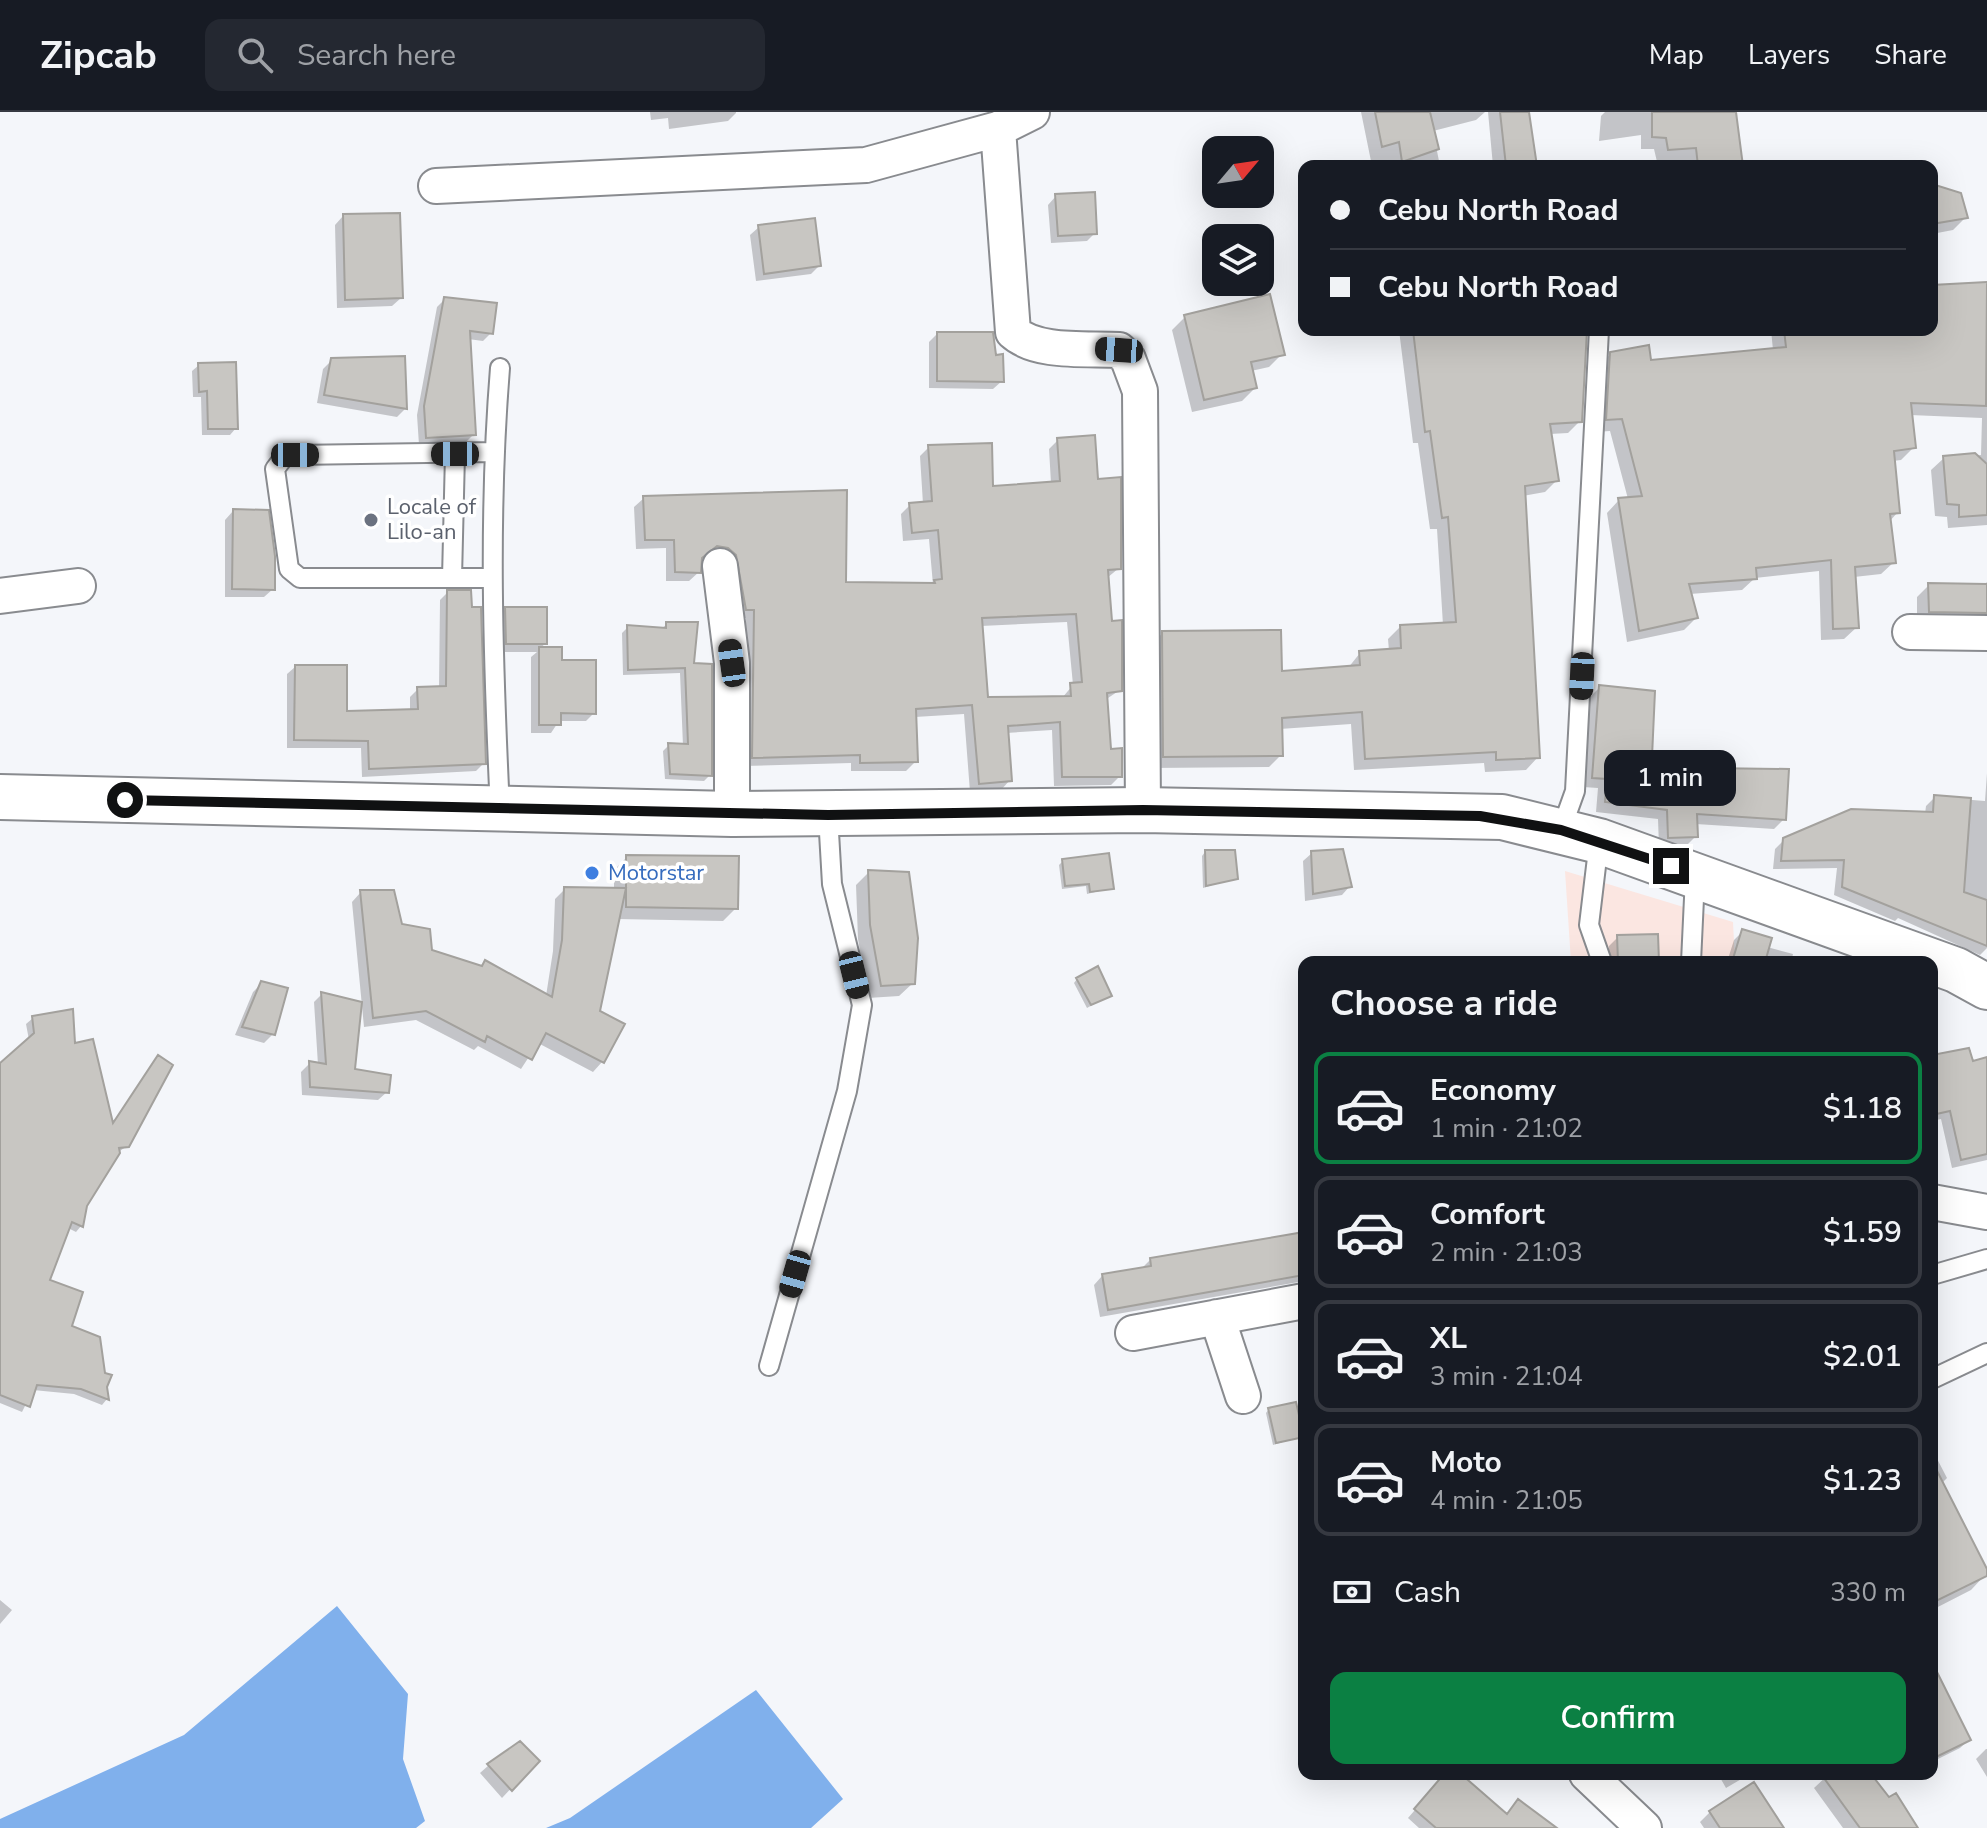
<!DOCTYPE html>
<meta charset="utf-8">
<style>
:root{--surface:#171b24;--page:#242831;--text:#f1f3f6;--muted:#9ea1a6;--line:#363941;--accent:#0b8043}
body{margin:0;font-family:"Nunito Sans",sans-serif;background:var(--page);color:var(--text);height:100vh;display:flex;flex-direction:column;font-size:30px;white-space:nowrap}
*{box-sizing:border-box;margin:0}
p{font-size:26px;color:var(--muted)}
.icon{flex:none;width:44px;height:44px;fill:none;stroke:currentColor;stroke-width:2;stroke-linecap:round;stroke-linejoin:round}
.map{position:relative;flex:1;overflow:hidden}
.details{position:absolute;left:1298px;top:844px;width:640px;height:824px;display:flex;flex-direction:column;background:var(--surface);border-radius:16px;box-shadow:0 8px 32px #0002}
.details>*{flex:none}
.top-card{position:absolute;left:1298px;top:48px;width:640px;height:176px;border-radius:16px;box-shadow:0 8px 32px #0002;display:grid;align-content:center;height:176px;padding:0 32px;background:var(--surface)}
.needle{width:52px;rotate:61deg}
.buttons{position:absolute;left:1202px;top:24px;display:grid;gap:16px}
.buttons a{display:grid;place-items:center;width:72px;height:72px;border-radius:16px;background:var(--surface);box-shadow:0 8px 32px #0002;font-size:40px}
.end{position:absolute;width:36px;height:36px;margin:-18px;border:10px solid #101112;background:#fff;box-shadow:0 0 0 4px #fff}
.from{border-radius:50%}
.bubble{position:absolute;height:56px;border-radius:16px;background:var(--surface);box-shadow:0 8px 32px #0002;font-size:26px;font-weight:600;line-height:56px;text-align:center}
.car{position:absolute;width:24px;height:48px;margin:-24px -12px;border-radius:10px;box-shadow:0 0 6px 2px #0007;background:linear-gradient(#222 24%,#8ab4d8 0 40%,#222 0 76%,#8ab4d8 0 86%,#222 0)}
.top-card b{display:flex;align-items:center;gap:28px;height:76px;font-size:30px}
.top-card b+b{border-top:2px solid var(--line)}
.top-card i{width:20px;height:20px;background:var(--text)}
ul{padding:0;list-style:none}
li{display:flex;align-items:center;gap:24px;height:112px;margin:0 16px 12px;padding:0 16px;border:4px solid var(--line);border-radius:16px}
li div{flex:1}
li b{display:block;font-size:30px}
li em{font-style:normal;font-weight:600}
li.active{border-color:var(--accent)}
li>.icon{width:72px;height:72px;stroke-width:1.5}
h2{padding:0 32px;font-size:36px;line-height:96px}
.pay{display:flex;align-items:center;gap:20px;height:88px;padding:0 32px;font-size:30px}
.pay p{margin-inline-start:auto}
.primary-button{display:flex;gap:16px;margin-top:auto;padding:16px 32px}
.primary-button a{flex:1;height:92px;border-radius:16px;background:var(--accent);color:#fff;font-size:32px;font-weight:600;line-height:92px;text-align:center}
header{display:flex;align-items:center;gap:48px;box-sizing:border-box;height:112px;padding:0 40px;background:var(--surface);border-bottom:2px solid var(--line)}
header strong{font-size:38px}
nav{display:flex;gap:44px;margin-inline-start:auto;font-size:28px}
.search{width:560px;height:72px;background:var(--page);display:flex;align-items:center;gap:20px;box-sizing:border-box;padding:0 28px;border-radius:16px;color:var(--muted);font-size:30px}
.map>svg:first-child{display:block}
</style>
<header>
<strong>Zipcab</strong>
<div class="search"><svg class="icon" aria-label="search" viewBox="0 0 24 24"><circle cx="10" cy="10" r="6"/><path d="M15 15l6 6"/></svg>Search here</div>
<nav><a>Map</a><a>Layers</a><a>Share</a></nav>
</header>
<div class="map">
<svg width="1987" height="1716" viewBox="0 0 1987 1716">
<rect width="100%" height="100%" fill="#f4f6fa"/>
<!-- commercial -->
<path fill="#fbe6e1" d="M 1565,759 L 1733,810 L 1735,850 L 1571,850 Z"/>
<!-- water -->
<path fill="#80b0ec" d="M 337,1494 L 408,1582 L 403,1647 L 425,1709 L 416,1716 L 0,1716 L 0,1707 L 184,1623 Z
M 756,1578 L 843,1687 L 811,1716 L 546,1716 L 570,1706 Z"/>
<!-- shadow -->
<path fill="#0003" fill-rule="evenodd" d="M 650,0 L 736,0 L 736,1 L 728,9 L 669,17 L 668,6 L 651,8 Z
M 1361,0 L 1485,0 L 1476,8 L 1433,19 L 1440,54 L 1372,54 Z
M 1488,0 L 1527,0 L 1535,54 L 1493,54 Z
M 1605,0 L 1735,0 L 1742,54 L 1658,54 L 1654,37 L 1641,37 L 1641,23 L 1599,29 L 1601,4 Z
M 1932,76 L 1965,106 L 1953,118 L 1932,122 Z
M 1056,84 L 1095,121 L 1087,129 L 1051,131 L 1048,93 Z
M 343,104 L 401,186 L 392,194 L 337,196 L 335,113 Z
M 759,115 L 819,154 L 811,162 L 756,169 L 750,123 Z
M 1987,172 L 1987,413 L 1948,416 L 1947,405 L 1935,404 L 1931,358 L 1944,346 L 1981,343 L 1982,306 L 1910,303 L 1914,335 L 1901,348 L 1893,349 L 1898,400 L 1889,410 L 1894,450 L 1881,462 L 1854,465 L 1857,515 L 1844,527 L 1821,528 L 1819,459 L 1755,466 L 1742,478 L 1690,482 L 1696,506 L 1684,518 L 1627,530 L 1607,401 L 1619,388 L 1628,387 L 1610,319 L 1595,320 L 1598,254 L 1611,242 L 1650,250 L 1773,238 L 1771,218 L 1932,218 L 1932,176 Z
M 445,187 L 491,221 L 483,229 L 468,227 L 474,322 L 466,330 L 419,333 L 417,303 L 437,195 Z
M 1185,205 L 1282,242 L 1269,255 L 1251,259 L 1255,276 L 1242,289 L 1192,300 L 1172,218 Z
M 1399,218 L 1586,218 L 1580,309 L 1568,321 L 1550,322 L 1557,368 L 1545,380 L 1523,384 L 1538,645 L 1526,658 L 1485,660 L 1484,651 L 1354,658 L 1351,612 L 1280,617 L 1281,643 L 1269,655 L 1151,656 L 1150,533 L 1163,521 L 1280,562 L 1348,556 L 1360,541 L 1389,539 L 1388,527 L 1400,515 L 1443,513 L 1437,417 L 1430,417 L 1418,331 L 1413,331 Z
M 937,222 L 1002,269 L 993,277 L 929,276 L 929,230 Z
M 332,248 L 405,297 L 397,305 L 317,291 L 323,257 Z
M 199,253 L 236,316 L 230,323 L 202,323 L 201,285 L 193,285 L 192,259 Z
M 1058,328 L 1096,369 L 1119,456 L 1107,466 L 1120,578 L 1105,588 L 1110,639 L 1120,664 L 1111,673 L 1054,674 L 1052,618 L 1006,621 L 1010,668 L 1001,678 L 970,680 L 964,602 L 915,605 L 916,649 L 906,659 L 851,659 L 851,651 L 744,654 L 746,506 L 737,507 L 719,445 L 706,443 L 700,447 L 699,460 L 689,469 L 666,469 L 666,436 L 636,437 L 634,395 L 644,386 L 844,472 L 933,473 L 929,427 L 903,429 L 901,402 L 910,393 L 923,392 L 920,344 L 929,335 L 991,376 L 1051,371 L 1049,337 ZM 1067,510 L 1073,573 L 1062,586 L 986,587 L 981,514 Z
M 233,399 L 273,477 L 264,485 L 225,485 L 225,408 Z
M 1987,470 L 1987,518 L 1917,512 L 1917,485 L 1929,473 L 1983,474 Z
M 448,480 L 484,651 L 476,659 L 362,665 L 361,636 L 287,636 L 287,562 L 295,555 L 345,601 L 410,599 L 410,585 L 418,577 L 439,576 L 440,488 Z
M 506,497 L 545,532 L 539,537 L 560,550 L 594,601 L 586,609 L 559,609 L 551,621 L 531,621 L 531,545 L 537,540 L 498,540 L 498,505 Z
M 667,512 L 692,553 L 710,663 L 704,669 L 665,667 L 663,639 L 669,633 L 683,634 L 680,561 L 623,563 L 622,521 L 628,515 L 661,517 Z
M 1600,575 L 1648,669 L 1698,668 L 1708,658 L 1784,707 L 1774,717 L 1696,712 L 1696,724 L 1686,734 L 1659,735 L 1658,707 L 1596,700 L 1598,676 L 1583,675 L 1590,585 Z
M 1987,661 L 1987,836 L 1980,843 L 1898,806 L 1895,809 L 1834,783 L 1837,756 L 1773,757 L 1775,737 L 1784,728 L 1925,702 L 1926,694 L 1935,685 L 1985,689 Z
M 1205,740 L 1235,766 L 1203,776 L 1202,744 Z
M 1312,741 L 1350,774 L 1342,783 L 1305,789 L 1303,749 Z
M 627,745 L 736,796 L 723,809 L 617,807 L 598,900 L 622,913 L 602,950 L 593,960 L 538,931 L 521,957 L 478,934 L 474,938 L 416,908 L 364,915 L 352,790 L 361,780 L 430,839 L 480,855 L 485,851 L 546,884 L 553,839 L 555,787 L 565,777 L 614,778 L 614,758 Z
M 1063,749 L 1112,776 L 1087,782 L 1086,774 L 1062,777 L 1059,753 Z
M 869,760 L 913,871 L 899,884 L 868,886 L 858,827 L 856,773 Z
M 1743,819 L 1767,835 L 1793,842 L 1791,850 L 1727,850 L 1734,828 Z
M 1618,825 L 1657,850 L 1609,850 L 1609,834 Z
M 1077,867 L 1110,883 L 1087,896 L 1074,871 Z
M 262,871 L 273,922 L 264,931 L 235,923 L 253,880 Z
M 322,882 L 353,959 L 387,980 L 378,988 L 302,983 L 301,960 L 310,951 L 318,953 L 314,890 Z
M 33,906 L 73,933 L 111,1013 L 158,946 L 127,1034 L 117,1041 L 85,1093 L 81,1114 L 76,1120 L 68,1116 L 48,1170 L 105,1274 L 107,1287 L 102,1293 L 74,1282 L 33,1278 L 22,1300 L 0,1291 L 0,954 L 29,928 L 26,912 Z
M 1971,938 L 1969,952 L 1987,947 L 1987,1048 L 1952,1056 L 1941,1007 L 1932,1009 L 1932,945 Z
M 1304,1116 L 1304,1169 L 1100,1205 L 1094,1173 L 1102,1164 L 1142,1156 L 1151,1147 L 1289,1125 Z
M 1269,1297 L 1302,1324 L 1273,1333 L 1266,1301 Z
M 1932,1337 L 1947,1366 L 1941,1372 L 1987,1461 L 1971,1478 L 1932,1498 Z
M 0,1488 L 12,1498 L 0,1512 Z
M 1932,1593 L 1969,1628 L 1960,1636 L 1932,1650 Z
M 1986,1637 L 1987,1637 L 1987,1665 L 1976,1647 Z
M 537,1649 L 502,1686 L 480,1661 L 489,1653 Z
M 1446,1662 L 1457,1662 L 1506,1704 L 1553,1716 L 1419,1716 L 1408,1706 Z
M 1718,1662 L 1750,1662 L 1726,1676 Z
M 1829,1662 L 1869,1662 L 1908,1716 L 1843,1716 L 1814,1676 Z
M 1710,1700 L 1782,1716 L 1704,1716 L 1700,1710 Z"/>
<!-- building -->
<path fill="#c8c6c2" stroke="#a3a19d" stroke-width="2" fill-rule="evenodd" d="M 1375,0 L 1430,0 L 1439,37 L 1402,50 L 1399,30 L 1382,35 Z
M 1500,0 L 1529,0 L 1537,54 L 1506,54 Z
M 1652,0 L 1736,0 L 1743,54 L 1698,54 L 1696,36 L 1668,38 L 1666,26 L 1652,25 Z
M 1932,72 L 1961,81 L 1968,106 L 1932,112 Z
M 1095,80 L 1097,122 L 1058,124 L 1055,82 Z
M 400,101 L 403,186 L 345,188 L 343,102 Z
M 815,106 L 821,154 L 764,162 L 758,113 Z
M 1987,170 L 1986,294 L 1911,291 L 1916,336 L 1894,339 L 1900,401 L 1890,402 L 1896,451 L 1855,455 L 1859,516 L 1833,517 L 1831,448 L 1756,456 L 1757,467 L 1689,472 L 1698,506 L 1639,519 L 1618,386 L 1642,384 L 1622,307 L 1606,308 L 1610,240 L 1649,233 L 1651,248 L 1786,235 L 1784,218 L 1932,218 L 1932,173 Z
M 1270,182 L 1285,243 L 1251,250 L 1257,276 L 1204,288 L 1184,203 Z
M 444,185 L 497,191 L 493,222 L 470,219 L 476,323 L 426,326 L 424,294 Z
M 1413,218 L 1587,218 L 1582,310 L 1550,312 L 1559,369 L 1525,374 L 1540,646 L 1496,648 L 1496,640 L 1365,647 L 1362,600 L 1282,606 L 1283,644 L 1163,645 L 1162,519 L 1281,518 L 1282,559 L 1360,553 L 1359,539 L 1401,536 L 1400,513 L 1456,510 L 1448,405 L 1442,406 L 1430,319 L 1425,320 Z
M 937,220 L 993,220 L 996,243 L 1003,242 L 1004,270 L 937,269 Z
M 405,244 L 407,297 L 324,283 L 331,246 Z
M 236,250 L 238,317 L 208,317 L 207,279 L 199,280 L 198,251 Z
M 1095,323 L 1098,367 L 1121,365 L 1121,457 L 1108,458 L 1112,509 L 1122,508 L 1122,579 L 1107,581 L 1111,637 L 1122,636 L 1122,665 L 1062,665 L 1060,610 L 1008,614 L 1012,669 L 979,672 L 972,593 L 916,597 L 918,650 L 860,651 L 860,643 L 752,646 L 754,498 L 746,498 L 736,443 L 728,436 L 717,434 L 702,446 L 701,461 L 675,460 L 674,428 L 645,428 L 643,384 L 847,378 L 846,470 L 935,471 L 934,468 L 942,467 L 938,418 L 912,421 L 909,391 L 932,389 L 928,333 L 992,331 L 993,374 L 1060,369 L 1057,326 ZM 1076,502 L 1082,570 L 1070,571 L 1071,584 L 988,585 L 982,506 Z
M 1975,341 L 1987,352 L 1987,403 L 1959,405 L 1959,393 L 1947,392 L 1943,344 Z
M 233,397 L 269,398 L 275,444 L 275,478 L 232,477 Z
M 1928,471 L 1987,472 L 1987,501 L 1929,500 Z
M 447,478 L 471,478 L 472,495 L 481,495 L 486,652 L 369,657 L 368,629 L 294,628 L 295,553 L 347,553 L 347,599 L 418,597 L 417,575 L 446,574 Z
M 505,495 L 547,495 L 547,532 L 506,532 Z
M 666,510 L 698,510 L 694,551 L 712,552 L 712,664 L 670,662 L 668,631 L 688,632 L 685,556 L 628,558 L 627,513 L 666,516 Z
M 539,535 L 562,535 L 562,548 L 596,548 L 596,602 L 561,601 L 561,613 L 539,613 Z
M 1599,573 L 1655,579 L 1651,667 L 1707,666 L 1707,656 L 1789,657 L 1786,708 L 1697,702 L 1698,725 L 1668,726 L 1667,698 L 1605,690 L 1607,667 L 1592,666 Z
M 1934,683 L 1971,686 L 1964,780 L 1987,788 L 1987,834 L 1842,775 L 1844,748 L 1781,749 L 1783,726 L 1851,697 L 1933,700 Z
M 1343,737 L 1352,775 L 1313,782 L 1311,739 Z
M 1205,738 L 1235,738 L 1238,767 L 1206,774 Z
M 1109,741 L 1114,777 L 1090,780 L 1089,772 L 1065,774 L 1062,747 Z
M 626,743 L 739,744 L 738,797 L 626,795 Z
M 868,758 L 909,760 L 918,826 L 915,872 L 881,874 L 870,813 Z
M 564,775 L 626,776 L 600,899 L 625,912 L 604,951 L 546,921 L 532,948 L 487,924 L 485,930 L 426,899 L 373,906 L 360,778 L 394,778 L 402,812 L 430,817 L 432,838 L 482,854 L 485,848 L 552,885 L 562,828 Z
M 1742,817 L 1772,826 L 1765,850 L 1732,850 Z
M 1658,822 L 1659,850 L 1618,850 L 1617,823 Z
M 1098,854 L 1112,884 L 1091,893 L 1076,866 Z
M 261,869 L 288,876 L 275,923 L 242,915 Z
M 321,880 L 362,890 L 355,957 L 391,963 L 389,981 L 310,975 L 309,949 L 326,952 Z
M 73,897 L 75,931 L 93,927 L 113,1011 L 158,943 L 173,953 L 129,1035 L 119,1036 L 120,1041 L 87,1094 L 83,1115 L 72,1110 L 50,1168 L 83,1180 L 72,1214 L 100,1225 L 105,1261 L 112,1263 L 107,1275 L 109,1288 L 81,1277 L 37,1273 L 30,1295 L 0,1283 L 0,951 L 34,921 L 32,904 Z
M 1969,936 L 1973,949 L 1987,945 L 1987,1042 L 1961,1048 L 1950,999 L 1932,1003 L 1932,943 Z
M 1304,1120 L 1304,1163 L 1108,1198 L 1102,1162 L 1151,1154 L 1150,1146 Z
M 1296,1290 L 1304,1325 L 1276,1331 L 1268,1296 Z
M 1932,1349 L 1987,1457 L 1987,1464 L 1932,1491 Z
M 1932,1550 L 1971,1628 L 1932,1647 Z
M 520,1629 L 540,1649 L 512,1679 L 487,1652 Z
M 1444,1662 L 1461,1662 L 1507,1702 L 1518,1687 L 1557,1716 L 1436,1716 L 1414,1697 Z
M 1821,1662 L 1871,1662 L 1889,1685 L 1896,1681 L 1918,1716 L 1860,1716 Z
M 1754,1670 L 1784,1716 L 1720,1716 L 1709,1699 Z"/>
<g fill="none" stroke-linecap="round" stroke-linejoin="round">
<!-- service casing -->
<g stroke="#898b8f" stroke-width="22">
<path id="service" d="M 452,466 L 455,342
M 492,466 L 300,466 L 289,457 L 275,357 L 284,345 L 295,343 L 493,340
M 500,698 C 493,550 488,404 500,256
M 1561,718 L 1575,679 L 1599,218
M 1599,729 L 1589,813 L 1602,850
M 1691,850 L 1695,765
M 1932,1163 L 1987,1147
M 769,1254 L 847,979 L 862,893 L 832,772 L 828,703
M 1932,1267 L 1987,1241"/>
</g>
<!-- minor casing -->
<g stroke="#898b8f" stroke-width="38">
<path id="minor" d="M 998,17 L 1013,220 C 1037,242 1088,236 1119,238 L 1128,247 L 1140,279 L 1143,698
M 436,74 L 866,53 L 998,17 L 1032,0
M 720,454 L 732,551 L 732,702
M 0,484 L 78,474
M 1910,520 L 1987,521
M 1932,1090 L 1987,1100
M 1217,1205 L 1243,1284
M 1133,1221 L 1304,1189
M 1587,1662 L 1644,1716"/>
</g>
<!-- primary casing -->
<g stroke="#898b8f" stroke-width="48">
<path id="primary" d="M 0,685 L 732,702 L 1143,698 L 1502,705 L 1599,729 L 1956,858 L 1987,875"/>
</g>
<!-- service -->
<use href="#service" stroke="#fff" stroke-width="18"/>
<!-- minor -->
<use href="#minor" stroke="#fff" stroke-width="34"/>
<!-- primary -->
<use href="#primary" stroke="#fff" stroke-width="44"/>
</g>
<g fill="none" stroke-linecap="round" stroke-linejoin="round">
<!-- route -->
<path stroke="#101112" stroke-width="10" d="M 125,688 L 828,703 L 1143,698 L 1480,704 L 1561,718 L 1671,754"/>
</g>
<!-- markers -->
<circle fill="#6b7280" stroke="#fff" stroke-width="3" cx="371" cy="408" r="8"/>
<circle fill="#3f7fe0" stroke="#fff" stroke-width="3" cx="592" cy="761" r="8"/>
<g text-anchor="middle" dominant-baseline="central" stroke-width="7" stroke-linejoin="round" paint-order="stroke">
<!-- worship labels -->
<g font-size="22" fill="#5b616d" stroke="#fff" text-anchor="start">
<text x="387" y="395">Locale of<tspan x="387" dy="25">Lilo-an</tspan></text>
</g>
<!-- shop labels -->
<g font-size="22" fill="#366cbe" stroke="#fff" text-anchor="start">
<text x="608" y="761">Motorstar</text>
</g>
</g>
</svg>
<div class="buttons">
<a><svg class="needle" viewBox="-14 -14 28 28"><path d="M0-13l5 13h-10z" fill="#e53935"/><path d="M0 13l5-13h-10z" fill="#9ea1a6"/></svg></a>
<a><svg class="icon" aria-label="layers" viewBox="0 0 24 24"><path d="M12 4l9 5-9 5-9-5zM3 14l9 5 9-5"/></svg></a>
</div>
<i class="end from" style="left:125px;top:688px"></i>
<i class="end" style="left:1671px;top:754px"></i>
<div class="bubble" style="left:1604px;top:638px;width:132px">1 min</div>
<i class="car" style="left:1119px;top:238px;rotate:274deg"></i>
<i class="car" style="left:455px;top:342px;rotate:270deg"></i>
<i class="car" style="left:295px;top:343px;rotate:90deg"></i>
<i class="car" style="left:732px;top:551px;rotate:352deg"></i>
<i class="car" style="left:1582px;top:564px;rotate:183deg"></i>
<i class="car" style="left:854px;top:863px;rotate:166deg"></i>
<i class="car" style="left:795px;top:1162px;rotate:196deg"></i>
<div class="top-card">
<b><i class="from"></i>Cebu North Road</b>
<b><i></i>Cebu North Road</b>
</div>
<section class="details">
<h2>Choose a ride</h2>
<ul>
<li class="active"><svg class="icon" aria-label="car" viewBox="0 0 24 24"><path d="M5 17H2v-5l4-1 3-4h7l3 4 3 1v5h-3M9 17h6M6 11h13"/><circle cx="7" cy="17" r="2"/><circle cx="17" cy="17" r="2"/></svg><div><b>Economy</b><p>1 min · 21:02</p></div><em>$1.18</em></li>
<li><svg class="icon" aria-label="car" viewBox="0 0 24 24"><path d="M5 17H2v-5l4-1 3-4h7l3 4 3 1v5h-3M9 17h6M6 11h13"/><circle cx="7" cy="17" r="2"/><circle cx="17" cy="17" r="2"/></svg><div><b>Comfort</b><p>2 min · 21:03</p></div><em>$1.59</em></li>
<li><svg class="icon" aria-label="car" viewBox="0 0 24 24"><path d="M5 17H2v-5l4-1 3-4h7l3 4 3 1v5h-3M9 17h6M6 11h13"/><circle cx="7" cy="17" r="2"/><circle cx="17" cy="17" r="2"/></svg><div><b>XL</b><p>3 min · 21:04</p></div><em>$2.01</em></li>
<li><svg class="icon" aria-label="car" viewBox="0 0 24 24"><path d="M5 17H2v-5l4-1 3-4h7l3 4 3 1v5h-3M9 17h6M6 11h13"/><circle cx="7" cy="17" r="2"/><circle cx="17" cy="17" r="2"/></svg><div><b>Moto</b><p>4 min · 21:05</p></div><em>$1.23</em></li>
</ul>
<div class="pay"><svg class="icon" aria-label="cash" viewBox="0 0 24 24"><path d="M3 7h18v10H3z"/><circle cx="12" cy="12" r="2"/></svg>Cash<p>330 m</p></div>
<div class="primary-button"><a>Confirm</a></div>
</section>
</div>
